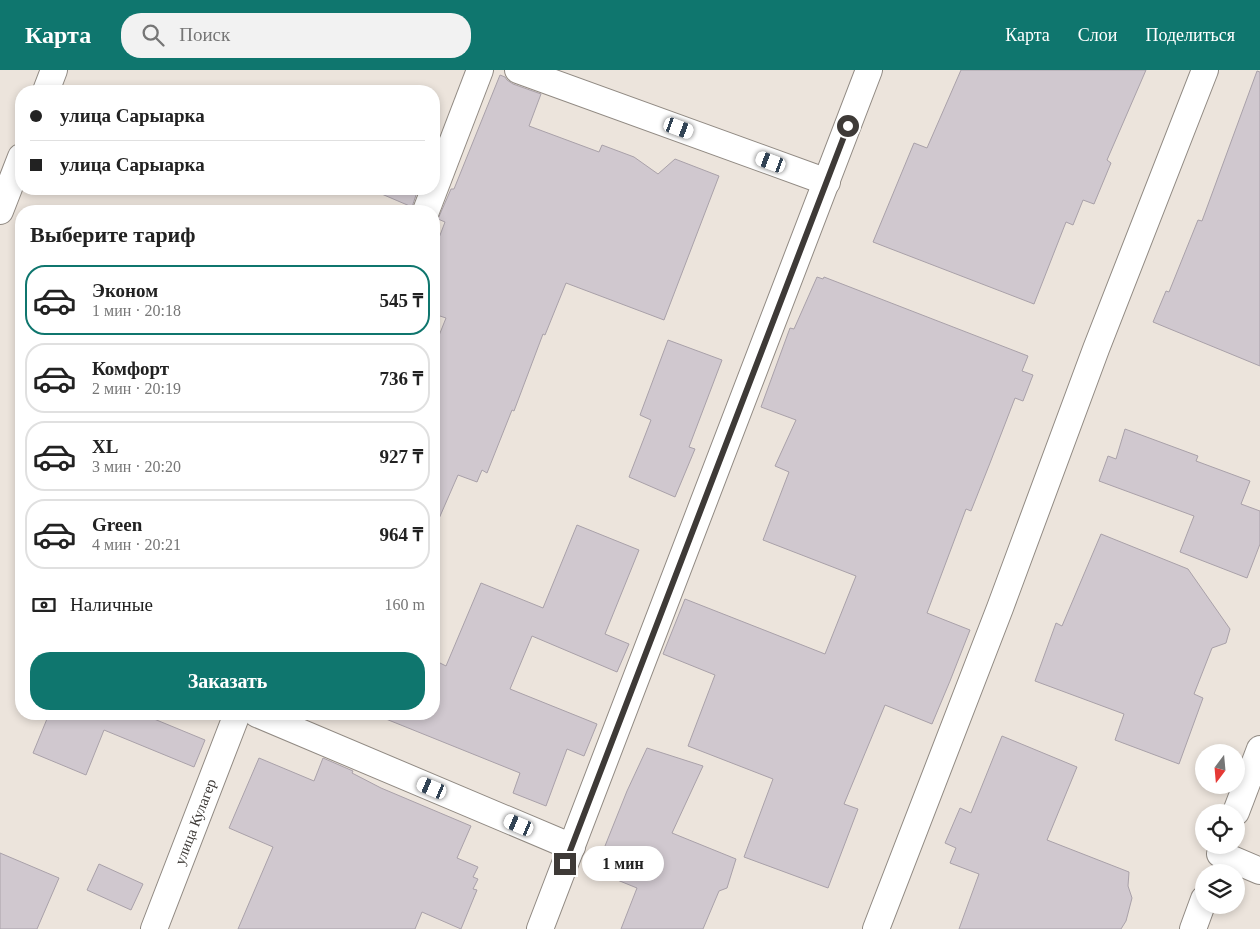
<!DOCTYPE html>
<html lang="ru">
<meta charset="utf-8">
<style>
:root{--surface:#fff;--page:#f2f2f2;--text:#222;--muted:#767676;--line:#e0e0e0;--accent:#0f766e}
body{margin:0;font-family:Georgia,serif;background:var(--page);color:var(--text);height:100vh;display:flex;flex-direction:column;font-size:19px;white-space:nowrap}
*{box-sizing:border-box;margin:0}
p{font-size:16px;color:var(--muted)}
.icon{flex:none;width:28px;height:28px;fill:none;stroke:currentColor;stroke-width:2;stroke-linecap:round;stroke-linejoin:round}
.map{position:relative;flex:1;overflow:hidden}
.details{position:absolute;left:15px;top:135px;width:425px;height:515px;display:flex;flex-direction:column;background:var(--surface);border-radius:20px;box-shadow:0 2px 8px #0003}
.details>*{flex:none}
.top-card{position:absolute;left:15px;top:15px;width:425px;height:110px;border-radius:20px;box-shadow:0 2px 8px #0003;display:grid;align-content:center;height:110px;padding:0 15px;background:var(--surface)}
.needle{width:32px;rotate:196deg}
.fabs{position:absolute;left:1195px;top:674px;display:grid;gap:10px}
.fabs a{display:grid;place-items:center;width:50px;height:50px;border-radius:50%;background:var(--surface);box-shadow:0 2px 8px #0003;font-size:25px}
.end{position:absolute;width:22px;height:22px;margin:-11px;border:6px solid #3e3a37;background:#fff;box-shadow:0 0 0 2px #fff}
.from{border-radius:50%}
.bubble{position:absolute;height:35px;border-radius:18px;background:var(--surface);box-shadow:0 2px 8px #0003;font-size:16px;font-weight:700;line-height:35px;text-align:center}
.car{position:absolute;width:15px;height:30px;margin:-15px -8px;border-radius:6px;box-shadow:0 0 4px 1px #0007;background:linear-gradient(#fff 24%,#345 0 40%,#fff 0 76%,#345 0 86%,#fff 0)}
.top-card b{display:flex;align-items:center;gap:18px;height:48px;font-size:19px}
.top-card b+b{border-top:1px solid var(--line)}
.top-card i{width:12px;height:12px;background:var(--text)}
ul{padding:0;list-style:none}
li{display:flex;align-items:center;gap:15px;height:70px;margin:0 10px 8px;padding:0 5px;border:2px solid var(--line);border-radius:20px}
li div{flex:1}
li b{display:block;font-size:19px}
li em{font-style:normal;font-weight:700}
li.active{border-color:var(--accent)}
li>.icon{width:45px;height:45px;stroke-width:1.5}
h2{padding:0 15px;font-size:22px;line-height:60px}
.pay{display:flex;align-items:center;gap:12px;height:55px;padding:0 15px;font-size:19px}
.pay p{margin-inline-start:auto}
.primary-button{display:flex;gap:10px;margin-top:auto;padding:10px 15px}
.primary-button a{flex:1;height:58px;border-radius:20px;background:var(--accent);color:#fff;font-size:20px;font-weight:700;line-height:58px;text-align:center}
header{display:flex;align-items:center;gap:30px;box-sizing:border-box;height:70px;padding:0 25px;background:var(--accent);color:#fff}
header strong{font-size:24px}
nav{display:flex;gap:28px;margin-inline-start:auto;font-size:18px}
.search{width:350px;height:45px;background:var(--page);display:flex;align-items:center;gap:12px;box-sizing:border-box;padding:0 18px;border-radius:20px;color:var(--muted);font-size:19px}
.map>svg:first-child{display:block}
</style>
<header>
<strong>Карта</strong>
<div class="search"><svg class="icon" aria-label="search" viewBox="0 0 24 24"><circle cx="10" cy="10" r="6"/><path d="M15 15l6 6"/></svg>Поиск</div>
<nav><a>Карта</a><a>Слои</a><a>Поделиться</a></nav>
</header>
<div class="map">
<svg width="1260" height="859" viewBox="0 0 1260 859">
<rect width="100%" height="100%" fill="#ece4dc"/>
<!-- building -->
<path fill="#d0c8cf" stroke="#a9a1a9" d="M 961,0 L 1146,0 L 1107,90 L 1111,93 L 1094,134 L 1083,130 L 1073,155 L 1066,152 L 1034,234 L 873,172 L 914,73 L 927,78 Z
M 1257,1 L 1260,2 L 1260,296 L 1153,252 L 1166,221 L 1169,222 L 1198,150 L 1202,151 Z
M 500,5 L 505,7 L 507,10 L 513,14 L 541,24 L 529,56 L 599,82 L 602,75 L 634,87 L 658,104 L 675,89 L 719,106 L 664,250 L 566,213 L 545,265 L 543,264 L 514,341 L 512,340 L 487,403 L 482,400 L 477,412 L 458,405 L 434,460 L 434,278 L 446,248 L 434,244 L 434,181 L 445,152 L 438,149 L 451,119 L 454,119 Z
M 370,119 L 418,119 L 412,137 Z
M 817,207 L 823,209 L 824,207 L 1028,286 L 1022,301 L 1033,305 L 1023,331 L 1015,328 L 990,393 L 971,441 L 966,439 L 927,543 L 970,560 L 950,611 L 932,654 L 885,635 L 844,734 L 858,739 L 828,818 L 744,787 L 773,709 L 688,676 L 715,605 L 663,584 L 685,529 L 825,584 L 856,506 L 763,470 L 789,402 L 775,396 L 796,350 L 761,337 L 790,258 L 794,259 Z
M 668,270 L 722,290 L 689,377 L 695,379 L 675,427 L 629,407 L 651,350 L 640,345 Z
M 1125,359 L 1198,386 L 1196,391 L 1250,411 L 1241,434 L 1260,441 L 1260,474 L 1247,508 L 1180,482 L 1194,446 L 1099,411 L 1108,386 L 1116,389 Z
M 577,455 L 639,480 L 605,564 L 629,574 L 617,602 L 532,566 L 510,619 L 597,654 L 584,686 L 567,679 L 546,736 L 513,723 L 520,703 L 376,645 L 376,644 L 434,644 L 434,590 L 446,596 L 481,513 L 543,538 Z
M 1101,464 L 1188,499 L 1230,559 L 1226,573 L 1212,578 L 1194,624 L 1203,628 L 1179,694 L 1115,670 L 1124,644 L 1035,611 L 1056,553 L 1062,556 Z
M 49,644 L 142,644 L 205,670 L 194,697 L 104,660 L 86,705 L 33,683 Z
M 1002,666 L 1077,697 L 1047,770 L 1129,802 L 1128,816 L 1132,828 L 1126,851 L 1121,859 L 959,859 L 979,804 L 950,793 L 956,778 L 945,773 L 960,738 L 971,743 Z
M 647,678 L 703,696 L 672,763 L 736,789 L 727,818 L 719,821 L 703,859 L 621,859 L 637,818 L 595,801 L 627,721 Z
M 259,688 L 314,711 L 323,688 L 353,701 L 352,703 L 381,718 L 471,756 L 457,788 L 478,797 L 473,807 L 478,809 L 473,819 L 477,820 L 461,859 L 422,842 L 415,859 L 238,859 L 273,777 L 229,758 Z
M 0,783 L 59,808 L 37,859 L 0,859 Z
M 99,794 L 143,814 L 131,840 L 87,820 Z"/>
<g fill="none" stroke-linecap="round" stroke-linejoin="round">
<!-- minor casing -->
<g stroke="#918a83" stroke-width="28">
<g id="minor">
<path d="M 518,0 L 827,112"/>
<path d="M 46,21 L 54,0"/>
<path d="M 0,141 L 21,87"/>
<path d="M 426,141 L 480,0"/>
<path d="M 257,644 L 572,777"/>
<path d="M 1236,742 L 1260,679"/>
<path d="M 1220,784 L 1260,801"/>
<path id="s1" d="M 154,859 L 237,644"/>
<path d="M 540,859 L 869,0"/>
<path d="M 876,859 L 1000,538 L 1096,279 L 1205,0"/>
<path d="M 1193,859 L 1204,829"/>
</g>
</g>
<!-- minor -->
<use href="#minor" stroke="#fff" stroke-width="26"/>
</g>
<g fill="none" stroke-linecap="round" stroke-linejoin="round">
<!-- route -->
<path stroke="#3e3a37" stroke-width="6" d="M 565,794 L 848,56"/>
</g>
<g text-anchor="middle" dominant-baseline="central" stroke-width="5" stroke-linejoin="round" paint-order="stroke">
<!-- street labels -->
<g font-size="15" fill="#3e3a37" stroke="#ece4dc">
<text stroke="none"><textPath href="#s1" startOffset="115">улица Кулагер</textPath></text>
</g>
</g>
</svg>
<div class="fabs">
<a><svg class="needle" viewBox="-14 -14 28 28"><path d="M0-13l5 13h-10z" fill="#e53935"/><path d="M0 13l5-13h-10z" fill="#767676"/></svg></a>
<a><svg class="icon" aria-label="locate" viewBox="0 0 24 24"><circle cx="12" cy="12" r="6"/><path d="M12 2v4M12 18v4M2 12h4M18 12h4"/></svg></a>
<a><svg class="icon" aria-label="layers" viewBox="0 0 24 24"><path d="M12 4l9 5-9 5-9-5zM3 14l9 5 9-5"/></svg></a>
</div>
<i class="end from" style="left:848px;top:56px"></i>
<i class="end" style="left:565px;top:794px"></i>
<div class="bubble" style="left:582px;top:776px;width:82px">1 мин</div>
<i class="car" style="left:679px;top:58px;rotate:110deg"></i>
<i class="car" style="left:771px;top:92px;rotate:290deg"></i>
<i class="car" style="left:432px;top:718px;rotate:293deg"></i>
<i class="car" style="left:519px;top:755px;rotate:293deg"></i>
<div class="top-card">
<b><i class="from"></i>улица Сарыарка</b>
<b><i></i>улица Сарыарка</b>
</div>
<section class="details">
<h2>Выберите тариф</h2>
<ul>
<li class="active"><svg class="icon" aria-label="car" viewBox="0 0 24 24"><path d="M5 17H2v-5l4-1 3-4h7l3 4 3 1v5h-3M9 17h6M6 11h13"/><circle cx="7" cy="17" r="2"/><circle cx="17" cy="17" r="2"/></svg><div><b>Эконом</b><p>1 мин · 20:18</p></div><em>545 ₸</em></li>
<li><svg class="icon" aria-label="car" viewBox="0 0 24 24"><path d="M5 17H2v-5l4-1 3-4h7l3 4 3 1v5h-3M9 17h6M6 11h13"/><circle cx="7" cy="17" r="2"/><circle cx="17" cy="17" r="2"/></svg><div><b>Комфорт</b><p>2 мин · 20:19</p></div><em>736 ₸</em></li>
<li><svg class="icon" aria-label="car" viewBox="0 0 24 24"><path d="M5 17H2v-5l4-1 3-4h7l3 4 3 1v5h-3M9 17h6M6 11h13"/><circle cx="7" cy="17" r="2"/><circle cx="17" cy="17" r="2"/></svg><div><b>XL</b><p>3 мин · 20:20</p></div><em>927 ₸</em></li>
<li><svg class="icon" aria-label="car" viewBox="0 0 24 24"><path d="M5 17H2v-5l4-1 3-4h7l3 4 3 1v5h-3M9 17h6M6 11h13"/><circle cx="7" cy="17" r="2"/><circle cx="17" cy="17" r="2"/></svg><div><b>Green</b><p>4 мин · 20:21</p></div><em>964 ₸</em></li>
</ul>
<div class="pay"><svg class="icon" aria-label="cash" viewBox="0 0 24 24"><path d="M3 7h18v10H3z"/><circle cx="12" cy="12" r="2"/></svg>Наличные<p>160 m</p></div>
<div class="primary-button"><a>Заказать</a></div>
</section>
</div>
